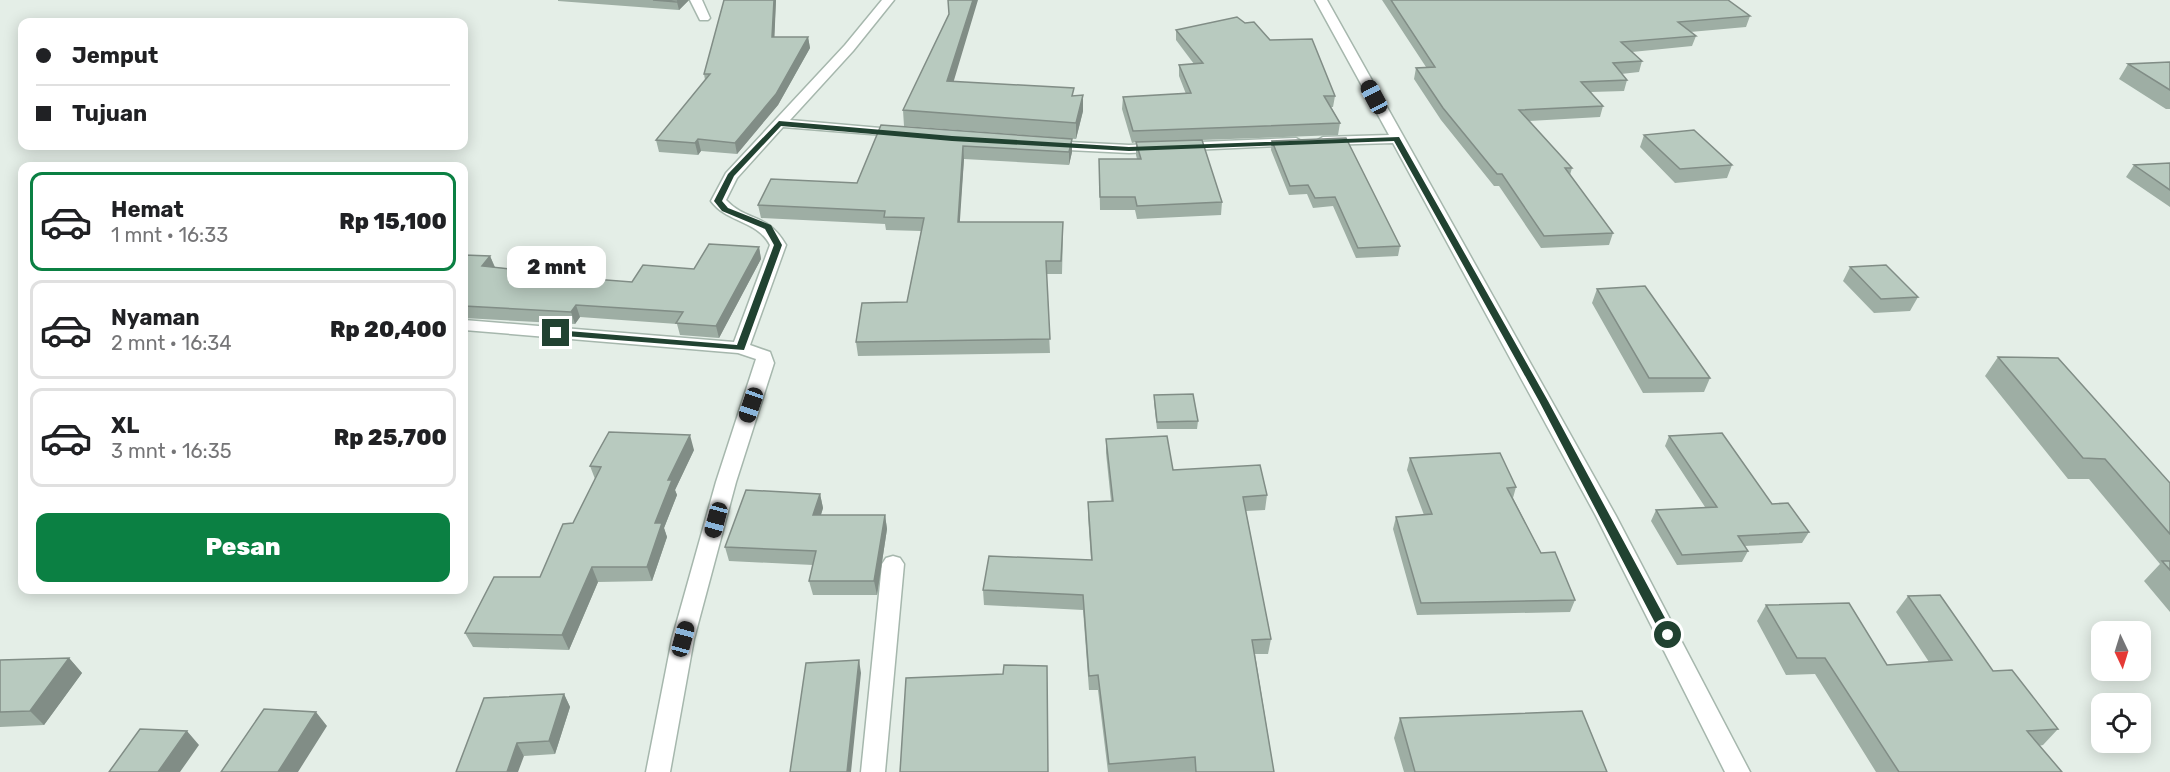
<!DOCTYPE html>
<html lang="id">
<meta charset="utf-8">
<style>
:root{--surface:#fff;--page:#f6f6f6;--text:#202124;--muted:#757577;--line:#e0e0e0;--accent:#0b8043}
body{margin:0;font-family:Rubik,sans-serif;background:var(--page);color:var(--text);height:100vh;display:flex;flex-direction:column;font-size:22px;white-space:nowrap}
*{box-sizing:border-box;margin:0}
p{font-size:20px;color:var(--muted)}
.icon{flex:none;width:33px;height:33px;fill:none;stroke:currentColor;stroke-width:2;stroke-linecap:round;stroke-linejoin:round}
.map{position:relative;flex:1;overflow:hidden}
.side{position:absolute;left:18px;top:162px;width:450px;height:432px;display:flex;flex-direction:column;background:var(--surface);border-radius:12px;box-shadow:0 3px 15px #0003}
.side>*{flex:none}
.top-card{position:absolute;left:18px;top:18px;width:450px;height:132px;border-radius:12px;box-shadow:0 3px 15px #0003;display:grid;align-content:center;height:132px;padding:0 18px;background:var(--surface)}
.needle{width:39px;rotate:176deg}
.buttons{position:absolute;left:2091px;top:621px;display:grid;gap:12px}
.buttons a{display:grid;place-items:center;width:60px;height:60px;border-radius:12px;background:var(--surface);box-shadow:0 3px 15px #0003;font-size:30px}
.end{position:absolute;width:27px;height:27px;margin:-14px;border:8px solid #214231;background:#fff;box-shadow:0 0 0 3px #fff}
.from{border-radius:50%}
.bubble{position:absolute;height:42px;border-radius:12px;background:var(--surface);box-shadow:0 3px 15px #0003;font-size:20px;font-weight:800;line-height:42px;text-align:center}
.car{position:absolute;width:18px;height:36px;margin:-18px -9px;border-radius:8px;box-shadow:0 0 4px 2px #0007;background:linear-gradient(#222 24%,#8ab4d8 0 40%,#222 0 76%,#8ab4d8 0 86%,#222 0)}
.top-card b{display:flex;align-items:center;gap:21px;height:57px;font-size:22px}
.top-card b+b{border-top:2px solid var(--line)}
.top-card i{width:15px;height:15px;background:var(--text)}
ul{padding:10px 0 0;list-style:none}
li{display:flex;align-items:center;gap:18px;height:99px;margin:0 12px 9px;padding:0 6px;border:3px solid var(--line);border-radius:12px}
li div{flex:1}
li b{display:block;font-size:22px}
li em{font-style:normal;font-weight:800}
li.on{border-color:var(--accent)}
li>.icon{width:54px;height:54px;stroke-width:1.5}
.cta{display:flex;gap:12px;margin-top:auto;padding:12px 18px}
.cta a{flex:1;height:69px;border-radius:12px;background:var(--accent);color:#fff;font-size:24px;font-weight:800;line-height:69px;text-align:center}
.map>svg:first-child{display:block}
</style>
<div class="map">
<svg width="2170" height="772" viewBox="0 0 2170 772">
<rect width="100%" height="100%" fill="#e4eee7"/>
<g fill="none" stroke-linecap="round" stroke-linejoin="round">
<!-- minor casing -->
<g stroke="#a6b7ad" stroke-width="3">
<path id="minor" d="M 690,0 L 702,0 L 710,18 L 708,20 L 700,20 Z
M 882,0 L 894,0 L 853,51 L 790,120 L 903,130 L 908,131 L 908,137 L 783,127 L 737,178 L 726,200 C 748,223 767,212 786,245 L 750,345 L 770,352 L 774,363 L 736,482 L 694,639 L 670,772 L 646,772 L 672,639 L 716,482 L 756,359 L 738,353 L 464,330 L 464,320 L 734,342 L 770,245 C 757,220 727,223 711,201 L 726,173 L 845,45 Z
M 1315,0 L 1327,0 L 1616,516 L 1750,772 L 1725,772 L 1596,516 L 1393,143 L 1323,145 L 1316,141 L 1323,137 L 1389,135 Z
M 1296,138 L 1303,142 L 1301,145 L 1129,153 L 1048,149 L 1041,145 L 1048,141 L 1129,145 Z
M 893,556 L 900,558 L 904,564 L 885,772 L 861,772 L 882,564 L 886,558 Z"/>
</g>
<!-- minor -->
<use href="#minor" fill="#fff" fill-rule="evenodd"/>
</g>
<!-- wall -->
<path fill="#9eaea4" d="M 558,0 L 689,0 L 679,10 L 558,1 Z
M 724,0 L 776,0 L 774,37 L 808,37 L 810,48 L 778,105 L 737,154 L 701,151 L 698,155 L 659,152 L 656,140 L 705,80 L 704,74 Z
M 1382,0 L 1728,0 L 1750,16 L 1746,27 L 1690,32 L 1696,36 L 1692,46 L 1632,52 L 1642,61 L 1639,72 L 1621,74 L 1627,80 L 1624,91 L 1591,92 L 1603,106 L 1600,117 L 1529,121 L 1572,168 L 1570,175 L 1613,233 L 1609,245 L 1541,248 L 1499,186 L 1494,186 L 1441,120 L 1414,79 L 1416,68 L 1426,67 Z
M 1245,23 L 1270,40 L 1335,96 L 1333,107 L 1331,107 L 1340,123 L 1338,135 L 1202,140 L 1222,202 L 1221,215 L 1137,219 L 1135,210 L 1100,210 L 1099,159 L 1137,159 L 1136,155 L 1136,142 L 1132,143 L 1122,109 L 1123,97 L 1186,94 L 1179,76 L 1179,65 L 1194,64 L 1176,40 L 1176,30 Z
M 2170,62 L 2170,109 L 2166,109 L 2119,79 L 2128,64 Z
M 953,82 L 1074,96 L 1083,111 L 1076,139 L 904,126 L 903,110 Z
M 881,125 L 1072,139 L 1072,152 L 1069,165 L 964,159 L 959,222 L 1063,236 L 1062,274 L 1046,274 L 1050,353 L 858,356 L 856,342 L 907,302 L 921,231 L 886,230 L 885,224 L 761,218 L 758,205 L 857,183 Z
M 1644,135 L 1732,165 L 1727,178 L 1675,183 L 1640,147 Z
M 1272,141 L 1400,246 L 1398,256 L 1356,258 L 1333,206 L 1313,208 L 1307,194 L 1289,195 L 1271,150 Z
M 2170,163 L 2170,207 L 2126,177 L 2134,165 Z
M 759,247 L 761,259 L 719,338 L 680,335 L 677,324 L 580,317 L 575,324 L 464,318 L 464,320 L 464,255 L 490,256 L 495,267 L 556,274 L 556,276 L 632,282 L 694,269 Z
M 1850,267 L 1918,297 L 1910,311 L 1874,313 L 1843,281 Z
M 1597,289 L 1710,378 L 1704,392 L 1643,393 L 1592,303 Z
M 1998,357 L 2170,483 L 2170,612 L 2144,581 L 2160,564 L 2089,479 L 2068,479 L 1985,376 Z
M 1154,395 L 1198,421 L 1197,429 L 1157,429 L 1154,402 Z
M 1669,436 L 1772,504 L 1809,532 L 1802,543 L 1744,546 L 1748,551 L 1742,562 L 1677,565 L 1651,521 L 1656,510 L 1705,507 L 1665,446 Z
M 1106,439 L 1173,470 L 1267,495 L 1265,510 L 1246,511 L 1271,639 L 1268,654 L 1255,654 L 1274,772 L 1108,772 L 1098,690 L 1089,690 L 1083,610 L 984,605 L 983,590 L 1091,560 L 1088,516 L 1088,502 L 1111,501 L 1106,453 Z
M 694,450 L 675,490 L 677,495 L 664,528 L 667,537 L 652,581 L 598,582 L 569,650 L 473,647 L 465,633 L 540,577 L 573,523 L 595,479 L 590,466 Z
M 1410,458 L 1516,487 L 1513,498 L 1541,553 L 1575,600 L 1570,612 L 1417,615 L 1393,529 L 1396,517 L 1424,515 L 1407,470 Z
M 820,494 L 823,508 L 821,515 L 885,515 L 887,529 L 877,595 L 813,595 L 809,581 L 813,565 L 729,561 L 725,547 Z
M 1908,596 L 2058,729 L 2043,745 L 2039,746 L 2062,772 L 1876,772 L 1815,674 L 1786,675 L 1757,621 L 1766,605 L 1887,665 L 1929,662 L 1896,612 Z
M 69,658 L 82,673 L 44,725 L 0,727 L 0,660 Z
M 564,694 L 570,707 L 555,754 L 524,756 L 484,698 Z
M 1400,718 L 1607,772 L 1404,772 L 1394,738 Z"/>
<!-- shaded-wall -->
<path fill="#818d86" d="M 679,0 L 689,0 L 679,10 L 677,2 Z
M 774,0 L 776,0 L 774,48 L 772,37 Z
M 973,0 L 978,0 L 949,97 L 947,81 Z
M 808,37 L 810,48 L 778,105 L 737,154 L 735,143 Z
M 1083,95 L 1083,111 L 1076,139 L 1076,123 Z
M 698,139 L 701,151 L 698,155 L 695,143 Z
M 1072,139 L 1072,152 L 1069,165 L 1069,152 Z
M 963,146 L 964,159 L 959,235 L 958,222 Z
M 759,247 L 761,259 L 719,338 L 716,326 Z
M 490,256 L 495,268 L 482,266 Z
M 576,305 L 580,317 L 575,324 L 571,312 Z
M 690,435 L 694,450 L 675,490 L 677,495 L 664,528 L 667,537 L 652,581 L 647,567 L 655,523 L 668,480 Z
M 820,494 L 823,508 L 816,530 L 813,515 Z
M 885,515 L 887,529 L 877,595 L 874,581 Z
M 592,567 L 598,582 L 569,650 L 562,635 Z
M 69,658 L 82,673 L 44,725 L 30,711 Z
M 859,660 L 861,673 L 851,772 L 847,772 Z
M 564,694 L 570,707 L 555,754 L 549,741 Z
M 316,712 L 327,726 L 298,772 L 278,772 Z
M 187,731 L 199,745 L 180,772 L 158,772 Z
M 517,743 L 524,756 L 518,772 L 507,772 Z"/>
<!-- building -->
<path fill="#b8cabf" stroke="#818d86" stroke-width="1.5" d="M 653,0 L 679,0 L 677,2 Z
M 724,0 L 774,0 L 772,37 L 808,37 L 776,94 L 735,143 L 698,139 L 695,143 L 656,140 L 710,74 L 704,74 Z
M 948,0 L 973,0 L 947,81 L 1074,88 L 1072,96 L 1083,95 L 1076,123 L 903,110 L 949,14 Z
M 1391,0 L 1728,0 L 1750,16 L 1678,22 L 1696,36 L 1621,42 L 1642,61 L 1613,63 L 1627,80 L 1581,82 L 1603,106 L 1519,110 L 1572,168 L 1565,168 L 1613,233 L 1544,236 L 1502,174 L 1497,174 L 1443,108 L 1416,68 L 1435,67 Z
M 1237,17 L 1245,23 L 1254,22 L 1270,40 L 1312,39 L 1335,96 L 1324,96 L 1340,123 L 1133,131 L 1123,97 L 1191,93 L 1179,65 L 1203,63 L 1176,30 Z
M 2170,62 L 2170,90 L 2128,64 Z
M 881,125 L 1072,139 L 1069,152 L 963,146 L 958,222 L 1063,222 L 1061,261 L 1046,261 L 1050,339 L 856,342 L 862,303 L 907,302 L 924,218 L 884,217 L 885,211 L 758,205 L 771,179 L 857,183 Z
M 1694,130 L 1732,165 L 1680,169 L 1644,135 Z
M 1346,138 L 1400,246 L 1358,248 L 1335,197 L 1315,198 L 1308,185 L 1290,186 L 1272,141 Z
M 1202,140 L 1222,202 L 1137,206 L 1135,197 L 1100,197 L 1099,159 L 1141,159 L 1136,142 Z
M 2170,163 L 2170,190 L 2134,165 Z
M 709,244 L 759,247 L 716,326 L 676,323 L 683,312 L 576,305 L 571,312 L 464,306 L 464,255 L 490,256 L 482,266 L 556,274 L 554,276 L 632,282 L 643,265 L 694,269 Z
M 1886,265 L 1918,297 L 1881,299 L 1850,267 Z
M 1645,286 L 1710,378 L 1649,378 L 1597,289 Z
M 1998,357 L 2058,358 L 2170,483 L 2170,534 L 2105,459 L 2083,458 Z
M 1193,394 L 1198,421 L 1157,422 L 1154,395 Z
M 609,432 L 690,435 L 668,480 L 672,480 L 655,523 L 662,523 L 647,567 L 592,567 L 562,635 L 465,633 L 494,577 L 540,577 L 563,524 L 573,523 L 601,467 L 590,466 Z
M 1722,433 L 1772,504 L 1788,503 L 1809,532 L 1738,536 L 1748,551 L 1682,555 L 1656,510 L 1717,507 L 1669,436 Z
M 1167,436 L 1173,470 L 1260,465 L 1267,495 L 1243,497 L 1271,639 L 1252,640 L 1274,772 L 1196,772 L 1195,757 L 1109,764 L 1098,675 L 1089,676 L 1083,595 L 983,590 L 989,556 L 1092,560 L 1088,502 L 1113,501 L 1106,439 Z
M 1500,453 L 1516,487 L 1507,488 L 1541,553 L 1555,552 L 1575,600 L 1421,603 L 1396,517 L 1432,514 L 1410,458 Z
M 746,490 L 820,494 L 813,515 L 885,515 L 874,581 L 809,581 L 816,551 L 725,547 Z
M 2162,561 L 2170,561 L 2170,570 Z
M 1940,595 L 1993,671 L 2012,670 L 2058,729 L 2027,731 L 2062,772 L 1899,772 L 1825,658 L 1797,658 L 1766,605 L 1849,603 L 1887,665 L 1952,660 L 1908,596 Z
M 69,658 L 30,711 L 0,712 L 0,660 Z
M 859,660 L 847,772 L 790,772 L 806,663 Z
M 1004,665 L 1047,666 L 1048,772 L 900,772 L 906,678 L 1003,674 Z
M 564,694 L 549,741 L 517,743 L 507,772 L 456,772 L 484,698 Z
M 264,709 L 316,712 L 278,772 L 221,772 Z
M 1582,711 L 1607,772 L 1415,772 L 1400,718 Z
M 140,729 L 187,731 L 158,772 L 109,772 Z"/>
<!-- route -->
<path fill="#214231" d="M 779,121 L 952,136 L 1129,147 L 1399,137 L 1548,401 L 1672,631 L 1672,638 L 1663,638 L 1539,401 L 1394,141 L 1129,151 L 952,141 L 781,126 L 734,176 L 722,201 L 728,208 L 771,225 L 782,245 L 744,350 L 552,335 L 551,333 L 556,330 L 737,345 L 774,245 L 765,229 L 722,211 L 714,201 L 728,174 Z"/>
</svg>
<div class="buttons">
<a><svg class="needle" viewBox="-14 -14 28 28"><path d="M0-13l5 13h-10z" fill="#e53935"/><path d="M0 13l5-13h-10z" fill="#757577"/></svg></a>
<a><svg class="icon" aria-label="locate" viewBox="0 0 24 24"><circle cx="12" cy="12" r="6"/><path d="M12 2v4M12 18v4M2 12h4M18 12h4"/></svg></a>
</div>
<i class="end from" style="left:1668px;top:635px"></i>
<i class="end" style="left:556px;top:333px"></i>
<div class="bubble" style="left:507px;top:246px;width:99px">2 mnt</div>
<i class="car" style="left:1374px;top:97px;rotate:332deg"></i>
<i class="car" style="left:751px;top:405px;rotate:199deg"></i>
<i class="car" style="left:716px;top:520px;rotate:195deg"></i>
<i class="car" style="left:683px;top:639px;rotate:15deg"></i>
<div class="top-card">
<b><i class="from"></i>Jemput</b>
<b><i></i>Tujuan</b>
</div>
<section class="side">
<ul>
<li class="on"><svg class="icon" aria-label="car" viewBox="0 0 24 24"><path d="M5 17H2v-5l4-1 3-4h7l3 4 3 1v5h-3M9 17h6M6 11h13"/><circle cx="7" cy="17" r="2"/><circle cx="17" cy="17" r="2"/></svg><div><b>Hemat</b><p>1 mnt · 16:33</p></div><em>Rp 15,100</em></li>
<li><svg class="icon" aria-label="car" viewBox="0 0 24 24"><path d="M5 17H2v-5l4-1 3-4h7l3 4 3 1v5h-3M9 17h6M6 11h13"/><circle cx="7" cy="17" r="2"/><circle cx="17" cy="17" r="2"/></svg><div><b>Nyaman</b><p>2 mnt · 16:34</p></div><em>Rp 20,400</em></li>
<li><svg class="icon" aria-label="car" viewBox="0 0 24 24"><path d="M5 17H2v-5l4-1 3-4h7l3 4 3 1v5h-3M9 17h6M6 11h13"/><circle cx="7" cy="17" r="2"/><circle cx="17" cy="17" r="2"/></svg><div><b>XL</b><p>3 mnt · 16:35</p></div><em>Rp 25,700</em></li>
</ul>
<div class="cta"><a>Pesan</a></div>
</section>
</div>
